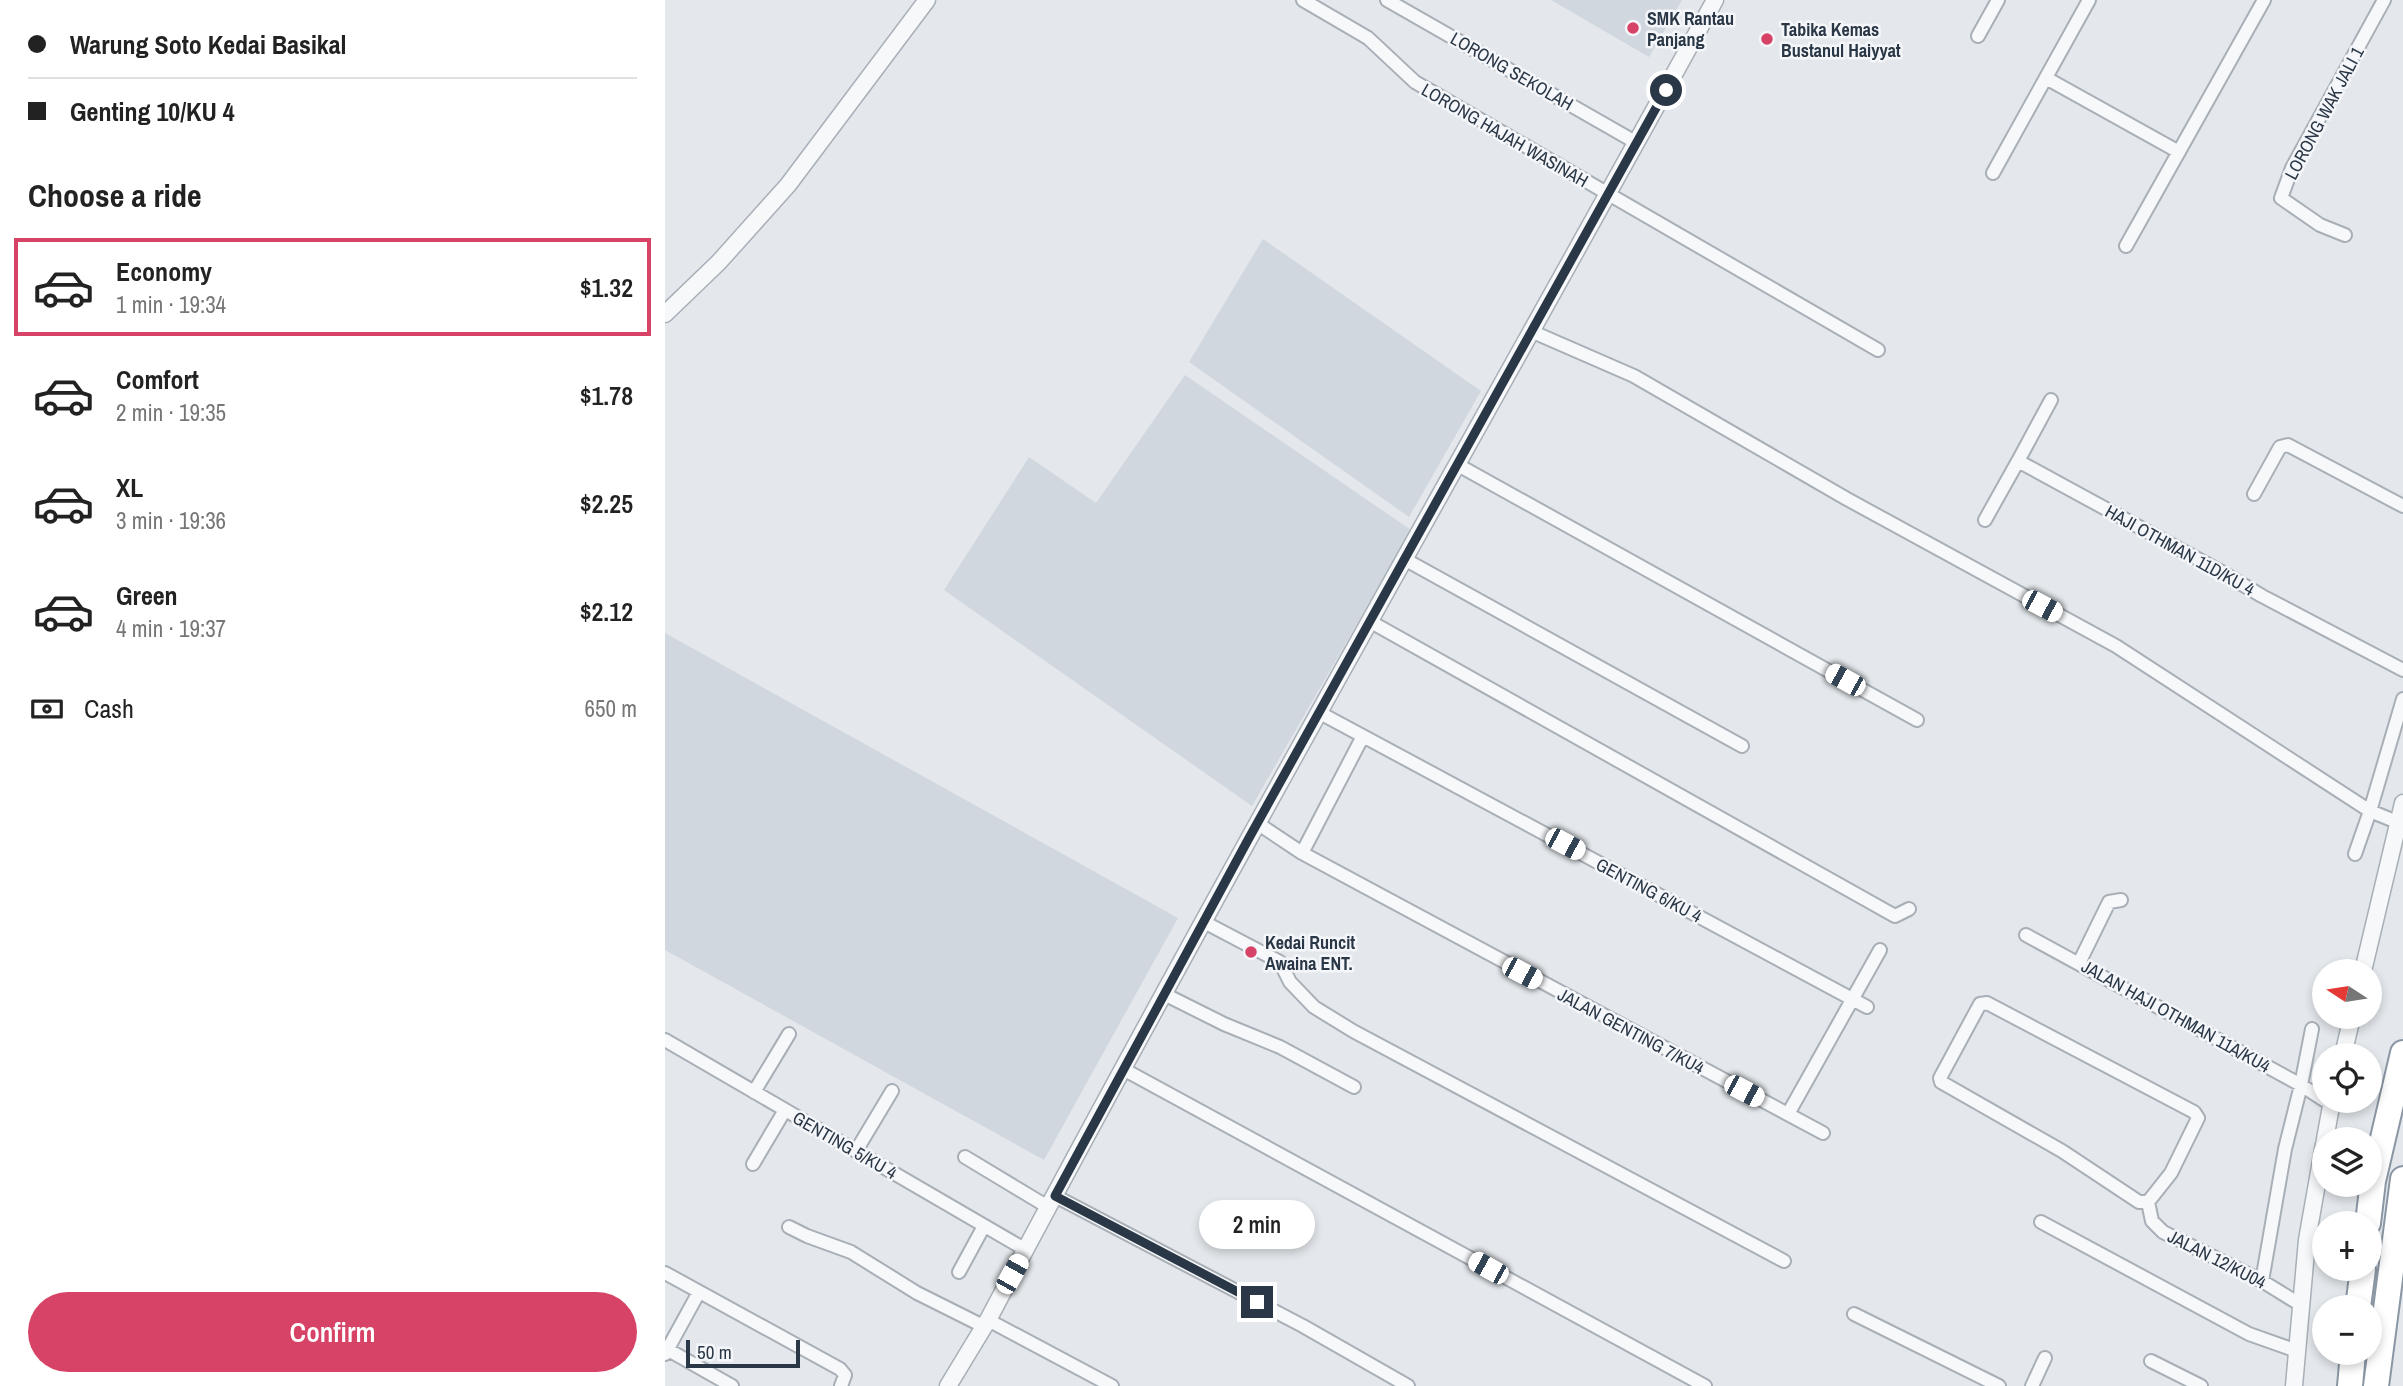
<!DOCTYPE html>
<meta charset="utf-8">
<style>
:root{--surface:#fff;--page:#f2f2f2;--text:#222;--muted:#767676;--line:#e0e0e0;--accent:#d74366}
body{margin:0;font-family:"Archivo Narrow",sans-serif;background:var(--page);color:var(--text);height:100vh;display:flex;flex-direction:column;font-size:26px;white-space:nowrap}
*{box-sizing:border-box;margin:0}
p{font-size:23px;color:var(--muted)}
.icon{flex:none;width:38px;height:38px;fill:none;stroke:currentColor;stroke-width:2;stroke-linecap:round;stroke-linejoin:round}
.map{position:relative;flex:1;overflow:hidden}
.side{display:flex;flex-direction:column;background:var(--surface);width:665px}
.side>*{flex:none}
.hud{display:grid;align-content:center;height:154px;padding:0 28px;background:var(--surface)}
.needle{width:46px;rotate:282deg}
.buttons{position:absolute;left:1647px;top:959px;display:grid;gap:14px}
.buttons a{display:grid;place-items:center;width:70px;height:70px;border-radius:50%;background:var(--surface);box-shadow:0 4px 10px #0003;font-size:35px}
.scale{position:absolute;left:21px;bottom:18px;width:114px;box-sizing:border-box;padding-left:7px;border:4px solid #2a3746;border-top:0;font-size:19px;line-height:24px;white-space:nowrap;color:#2a3746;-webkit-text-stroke:5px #f4f6f9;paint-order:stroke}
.end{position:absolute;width:32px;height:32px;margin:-16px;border:9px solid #2a3746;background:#fff;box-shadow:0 0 0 4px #fff}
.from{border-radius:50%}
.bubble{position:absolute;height:49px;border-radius:24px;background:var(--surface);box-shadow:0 4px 10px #0003;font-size:23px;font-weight:600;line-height:49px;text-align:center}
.car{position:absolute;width:21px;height:42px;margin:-21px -10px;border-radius:9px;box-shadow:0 0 5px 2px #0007;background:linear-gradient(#fff 24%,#345 0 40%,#fff 0 76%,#345 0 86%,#fff 0)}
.hud b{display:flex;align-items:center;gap:24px;height:66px;font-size:26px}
.hud b+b{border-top:2px solid var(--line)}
.hud i{width:18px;height:18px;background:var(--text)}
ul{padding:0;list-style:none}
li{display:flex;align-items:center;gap:21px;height:98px;margin:0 14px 10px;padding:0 14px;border:4px solid transparent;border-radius:0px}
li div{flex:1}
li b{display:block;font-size:26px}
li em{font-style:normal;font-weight:600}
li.active{border-color:var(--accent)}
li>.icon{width:63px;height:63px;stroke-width:1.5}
h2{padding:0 28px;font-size:32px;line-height:84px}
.pay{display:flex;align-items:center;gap:18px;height:77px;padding:0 28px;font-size:26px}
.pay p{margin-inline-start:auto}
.cta{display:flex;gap:14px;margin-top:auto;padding:14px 28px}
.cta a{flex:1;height:80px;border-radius:42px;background:var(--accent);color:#fff;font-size:28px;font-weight:600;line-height:80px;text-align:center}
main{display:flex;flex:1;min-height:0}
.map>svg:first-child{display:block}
</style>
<main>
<section class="side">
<div class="hud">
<b><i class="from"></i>Warung Soto Kedai Basikal</b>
<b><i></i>Genting 10/KU 4</b>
</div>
<h2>Choose a ride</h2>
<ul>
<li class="active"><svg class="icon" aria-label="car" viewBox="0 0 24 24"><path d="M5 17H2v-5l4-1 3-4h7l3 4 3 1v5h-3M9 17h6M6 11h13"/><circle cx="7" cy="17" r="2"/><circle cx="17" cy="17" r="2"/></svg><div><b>Economy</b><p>1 min · 19:34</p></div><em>$1.32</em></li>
<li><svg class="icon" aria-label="car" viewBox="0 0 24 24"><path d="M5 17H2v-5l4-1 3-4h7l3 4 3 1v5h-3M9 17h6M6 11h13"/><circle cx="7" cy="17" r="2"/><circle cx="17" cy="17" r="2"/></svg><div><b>Comfort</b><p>2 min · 19:35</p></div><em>$1.78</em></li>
<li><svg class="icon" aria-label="car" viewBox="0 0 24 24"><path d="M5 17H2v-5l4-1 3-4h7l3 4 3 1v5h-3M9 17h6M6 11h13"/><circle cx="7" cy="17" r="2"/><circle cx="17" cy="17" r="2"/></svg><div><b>XL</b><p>3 min · 19:36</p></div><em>$2.25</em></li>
<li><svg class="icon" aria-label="car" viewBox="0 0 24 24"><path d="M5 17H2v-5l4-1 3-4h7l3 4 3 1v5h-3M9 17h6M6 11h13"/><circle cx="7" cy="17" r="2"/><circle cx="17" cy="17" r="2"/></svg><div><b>Green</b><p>4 min · 19:37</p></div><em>$2.12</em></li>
</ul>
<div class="pay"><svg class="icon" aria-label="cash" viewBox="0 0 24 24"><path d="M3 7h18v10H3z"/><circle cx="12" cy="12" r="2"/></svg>Cash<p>650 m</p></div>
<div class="cta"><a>Confirm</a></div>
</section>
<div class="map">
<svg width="1738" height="1386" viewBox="0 0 1738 1386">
<rect width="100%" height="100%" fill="#e4e8ec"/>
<!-- built -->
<path fill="#d1d7de" d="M 886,0 L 1017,0 L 984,57 Z
M 598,239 L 816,391 L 744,517 L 524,362 Z
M 520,375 L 746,530 L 587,806 L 279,590 L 364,457 L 431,503 Z
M 0,633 L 513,918 L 379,1160 L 0,950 Z"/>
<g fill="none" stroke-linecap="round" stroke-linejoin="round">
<!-- minor casing -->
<g stroke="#a8afb7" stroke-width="16">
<path id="minor" d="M 638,0 L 703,38 L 750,82 L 1213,350
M 722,0 L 972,143
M 1313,36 L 1333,0
M 1381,78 L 1514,152
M 1328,173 L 1424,0
M 1680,235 L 1655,225 L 1616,198 L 1627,168 L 1719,0
M 1461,246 L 1599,0
M 868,332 L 969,376 L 1182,499 L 1451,646 L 1705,811 L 1732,822
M 1353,461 L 1386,400
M 793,465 L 1252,720
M 1589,494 L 1615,447 L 1623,445 L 1738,506
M 1320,520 L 1353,461 L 1553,570 L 1597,596 L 1738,670
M 741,560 L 1077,746
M 706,622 L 1230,916 L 1244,909
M 655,713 L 1202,1007
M 592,823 L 637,853 L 1158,1133
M 637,853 L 698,736
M 1690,854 L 1705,811 L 1738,699
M 539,922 L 615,962 L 625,982 L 649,1007 L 688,1031 L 1119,1261
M 1361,935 L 1636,1085 L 1659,1100
M 1414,963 L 1444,902 L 1456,900
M 499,994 L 559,1024 L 615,1047 L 689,1087
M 1322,1003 L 1529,1112 L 1533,1118 L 1506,1173 L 1483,1202 L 1474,1202 L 1397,1151 L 1276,1082 L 1275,1078 L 1315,1004 Z
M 0,1040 L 361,1250
M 458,1069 L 1040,1386
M 89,1092 L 124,1034
M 1123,1114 L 1215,950
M 191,1151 L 227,1091
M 300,1157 L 383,1207
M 88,1164 L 120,1110
M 390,1196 L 638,1326 L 743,1386
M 1483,1202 L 1487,1221 L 1498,1232 L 1597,1281 L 1636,1305
M 1376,1222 L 1584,1334 L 1632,1351
M 124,1227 L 142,1236 L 186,1252 L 252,1293 L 318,1326
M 294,1272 L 319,1226
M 0,1273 L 175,1369 L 180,1375 L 176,1386
M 1597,1281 L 1620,1149 L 1636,1085 L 1647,1029
M 1189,1314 L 1334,1386
M 323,1320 L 447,1386
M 0,1348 L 67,1386
M 0,1354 L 34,1292
M 1486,1361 L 1536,1386
M 1367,1386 L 1380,1358"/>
</g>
<!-- tertiary casing -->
<g stroke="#a8afb7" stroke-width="19">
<path id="tertiary" d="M 0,314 L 54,262 L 123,185 L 262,0
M 1698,971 L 1738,803
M 1678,1055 L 1687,1017
M 1660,1139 L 1667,1101
M 283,1386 L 323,1320 C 558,876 808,440 1050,0
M 1629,1386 L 1642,1240 L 1659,1144"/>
</g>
<!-- motorway casing -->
<g stroke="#8a96a4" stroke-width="28">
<path id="motorway" d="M 1703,1223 L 1708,1181 L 1738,1053
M 1693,1307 L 1698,1269
M 1685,1386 L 1688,1353
M 1711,1386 L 1738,1179"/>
</g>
<!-- minor -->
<use href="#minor" stroke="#f7f8fa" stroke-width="12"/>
<!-- tertiary -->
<use href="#tertiary" stroke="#f7f8fa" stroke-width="16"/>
<!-- motorway -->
<use href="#motorway" stroke="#fff" stroke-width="24"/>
</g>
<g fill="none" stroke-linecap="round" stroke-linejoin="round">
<!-- route -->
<path stroke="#2a3746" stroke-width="9" d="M 592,1302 L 390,1196 L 584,838 L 1001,90"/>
</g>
<!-- markers -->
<g fill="#d74366" stroke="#f4f6f9" stroke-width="2.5">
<circle cx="968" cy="28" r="7"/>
<circle cx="1102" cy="39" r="7"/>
<circle cx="586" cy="952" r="7"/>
</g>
<g text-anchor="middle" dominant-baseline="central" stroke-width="5" stroke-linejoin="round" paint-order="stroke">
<!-- poi labels -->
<g font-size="18" font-weight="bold" fill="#2a3746" stroke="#f4f6f9" text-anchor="start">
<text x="982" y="18">SMK Rantau<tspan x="982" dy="21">Panjang</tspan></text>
<text x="1116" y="29">Tabika Kemas<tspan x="1116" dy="21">Bustanul Haiyyat</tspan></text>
<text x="600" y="942">Kedai Runcit<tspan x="600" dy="21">Awaina ENT.</tspan></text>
</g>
<!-- street labels -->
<g font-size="18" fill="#2a3746" stroke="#f4f6f9">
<text transform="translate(847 71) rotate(30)">LORONG SEKOLAH</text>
<text transform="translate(1659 113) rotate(-62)">LORONG WAK JALI 1</text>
<text transform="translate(840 135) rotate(30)">LORONG HAJAH WASINAH</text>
<text transform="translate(1515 550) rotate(29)">HAJI OTHMAN 11D/KU 4</text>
<text transform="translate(984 890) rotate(28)">GENTING 6/KU 4</text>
<text transform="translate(1511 1016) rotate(29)">JALAN HAJI OTHMAN 11A/KU4</text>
<text transform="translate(966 1031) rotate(28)">JALAN GENTING 7/KU4</text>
<text transform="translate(180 1145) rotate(30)">GENTING 5/KU 4</text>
<text transform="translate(1552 1259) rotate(27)">JALAN 12/KU04</text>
</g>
</g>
</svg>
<div class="buttons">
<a><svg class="needle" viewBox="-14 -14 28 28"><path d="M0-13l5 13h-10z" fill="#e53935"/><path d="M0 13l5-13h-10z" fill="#767676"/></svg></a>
<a><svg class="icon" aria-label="locate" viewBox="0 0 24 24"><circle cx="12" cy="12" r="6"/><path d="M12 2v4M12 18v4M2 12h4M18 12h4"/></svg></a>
<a><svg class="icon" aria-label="layers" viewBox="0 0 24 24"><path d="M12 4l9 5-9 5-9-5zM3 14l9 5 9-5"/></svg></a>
<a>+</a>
<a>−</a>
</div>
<div class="scale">50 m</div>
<i class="end from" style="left:1001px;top:90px"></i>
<i class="end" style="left:592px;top:1302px"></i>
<div class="bubble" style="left:534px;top:1200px;width:116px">2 min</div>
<i class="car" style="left:1377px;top:606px;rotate:118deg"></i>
<i class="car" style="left:1180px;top:680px;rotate:299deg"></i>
<i class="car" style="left:900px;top:844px;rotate:118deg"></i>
<i class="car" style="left:857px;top:973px;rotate:118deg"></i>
<i class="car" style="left:1079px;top:1091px;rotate:118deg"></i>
<i class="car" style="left:823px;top:1268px;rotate:299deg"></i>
<i class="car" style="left:347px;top:1274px;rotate:29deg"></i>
</div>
</main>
